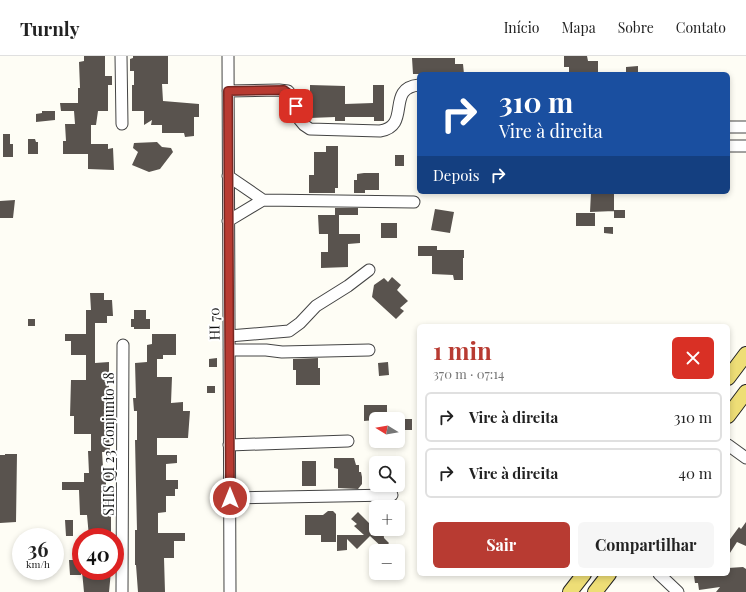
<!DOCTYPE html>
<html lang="pt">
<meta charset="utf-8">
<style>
body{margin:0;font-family:"Playfair Display",serif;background:#f6f6f6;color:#222;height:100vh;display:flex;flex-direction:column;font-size:15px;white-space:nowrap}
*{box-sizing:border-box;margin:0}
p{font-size:13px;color:#767676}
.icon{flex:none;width:22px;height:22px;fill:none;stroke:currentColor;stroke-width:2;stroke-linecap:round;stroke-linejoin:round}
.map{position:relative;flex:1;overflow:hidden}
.sheet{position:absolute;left:417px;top:268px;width:313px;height:252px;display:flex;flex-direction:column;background:#fff;border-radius:6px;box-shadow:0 2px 6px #0003}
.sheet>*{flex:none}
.guide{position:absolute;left:417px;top:16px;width:313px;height:122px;border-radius:6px;box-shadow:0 2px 6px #0003;background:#1a4fa0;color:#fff;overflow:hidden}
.needle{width:26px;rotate:281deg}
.tools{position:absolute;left:369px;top:356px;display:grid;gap:8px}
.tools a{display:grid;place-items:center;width:36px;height:36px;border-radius:6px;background:#fff;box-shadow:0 2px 6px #0003;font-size:20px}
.speed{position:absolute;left:12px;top:472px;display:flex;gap:8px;font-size:20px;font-weight:700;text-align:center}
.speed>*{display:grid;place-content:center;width:52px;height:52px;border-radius:50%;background:#fff;box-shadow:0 2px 6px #0003;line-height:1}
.speed small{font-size:10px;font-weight:400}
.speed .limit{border:6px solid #d22;background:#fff;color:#111}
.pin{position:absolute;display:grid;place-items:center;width:34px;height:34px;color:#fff;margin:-17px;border-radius:8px;box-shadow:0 2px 6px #0006}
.me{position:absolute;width:44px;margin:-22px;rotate:0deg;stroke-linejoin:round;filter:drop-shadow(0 0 3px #0008)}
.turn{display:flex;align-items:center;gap:14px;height:84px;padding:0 16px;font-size:18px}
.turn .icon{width:52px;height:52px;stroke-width:2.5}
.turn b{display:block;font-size:28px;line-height:34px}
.then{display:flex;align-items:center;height:38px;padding:0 16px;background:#0003;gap:8px;font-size:15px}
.round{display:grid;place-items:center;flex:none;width:42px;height:42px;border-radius:6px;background:#f6f6f6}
.overview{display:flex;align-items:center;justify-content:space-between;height:68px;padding:0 16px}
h1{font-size:24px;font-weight:700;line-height:30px;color:#b83b32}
.action{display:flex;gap:8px;margin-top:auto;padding:8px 16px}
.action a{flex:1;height:46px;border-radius:6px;background:#b83b32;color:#fff;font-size:16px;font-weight:700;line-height:46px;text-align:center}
.action a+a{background:#f6f6f6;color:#222}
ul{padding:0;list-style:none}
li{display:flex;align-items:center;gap:12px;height:50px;margin:0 8px 6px;padding:0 8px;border:2px solid #e0e0e0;border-radius:6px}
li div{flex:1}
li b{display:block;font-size:15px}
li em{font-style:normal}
header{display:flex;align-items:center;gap:24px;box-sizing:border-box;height:56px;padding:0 20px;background:#fff;border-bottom:1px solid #e0e0e0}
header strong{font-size:19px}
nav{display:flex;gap:22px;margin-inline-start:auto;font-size:14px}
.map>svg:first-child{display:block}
</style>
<header>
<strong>Turnly</strong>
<nav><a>Início</a><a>Mapa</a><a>Sobre</a><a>Contato</a></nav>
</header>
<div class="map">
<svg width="746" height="536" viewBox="0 0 746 536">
<rect width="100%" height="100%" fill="#fefdf5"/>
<path fill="#59534e" d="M84 0H105V20H112V29H108V55H98L96 69H91V88H108V93L113 92 114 114 88 113V98H63V85H66L65 68H75L74 55H61L60 47H78V32H80L79 6 84 5Z
M133 0H168V28H162L163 45 199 48V61H194V80L185 81 184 77H162V69H151L152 64 144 69V55H132V29H134V15H130V3L133 2Z
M564 0H587L588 5H598V18H569V11H564Z
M412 2H455V8H463L464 18H413Z
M638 10V18H626V11Z
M310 29 345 30V48L373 47V29H384V65H374V61H345V65H335V61L310 62Z
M42 55H55V64L36 66V58L42 57Z
M3 78H10V88H13V101H3Z
M28 83H35L36 86H38V98H28Z
M157 86 162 91 171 92 173 96 160 113 149 116 132 109 138 96 133 92 134 87Z
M326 90H338V132H335V137H309V119H314V96H326Z
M395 99H404V110H395Z
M364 117H379V134H365V137H354V124H357V118Z
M591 136H614V155L590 156Z
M15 144 13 162H0V145Z
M335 152H358V159H339V178H360V187L348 188V211L321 212V196H328V178H319L318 159H335Z
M435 153 454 156 450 177 431 174Z
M614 154H625V162H614Z
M576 157H595V170H576Z
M381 167H397V182H381Z
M604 171H613V178L604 177Z
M418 190H437V194H464V202H463V224H454L453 219 432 218V200H418Z
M392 221 401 229 397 234 408 245 400 252 404 255 396 263 372 241 374 229 384 222 388 226Z
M90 237H104V244H112L113 260H107V267H95V307L109 306V357H114V367H108L110 396H102L103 411H110V422H106V436H111V480H106V481H89L87 459H80L79 434H62V426H84V417H89L88 395H91V378H74V360H70L71 324H86V299H71V285H65V278H86V254H91Z
M134 254H146V263H150V273H134V271H131V263H134Z
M28 263H35V270H28Z
M152 278H176V299H163V303H157V321H172L171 347 183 346V355H190L188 382H157V399H177V407L166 408V424H178V433H175V440H166V456L158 457V477H185V485H174V502H164L165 536H138L136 509H135V474H137L135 384H137V355H134L133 342H136L135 307 147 306V289L152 288Z
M217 302V311H209V303Z
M318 302V312H320V329H296V314H293V303Z
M388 306 389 319 379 320 378 307Z
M207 330H215V337H207Z
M364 349H387V363L364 365Z
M404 363H412V374H404Z
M5 398H17L16 466 0 467V399H5Z
M334 402H354L356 409H359V416H361L362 421V428L358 433 338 432V413L334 412Z
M302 405H316V430H302Z
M328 455H333L336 458V486H321V479H305V459H323Z
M358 456 370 468 376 461V473H383L384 482 389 487 384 493 370 480 357 493 347 483V494L337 495V479H364L354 470 357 468 351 463Z
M65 464H73V480H66Z
M746 466V490L737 486 728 500V486L739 471 741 473Z
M69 504H81V519H70Z
M743 511 746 513V536H716L720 531 699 534 698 527H695L694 520H697V518H728V512Z
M82 515H111L109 536H84Z"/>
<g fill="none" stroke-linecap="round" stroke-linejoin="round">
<defs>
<path id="minor" d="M121 0 122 68
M228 0 230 536
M228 35 279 34 288 35 292 40 299 63 304 69 310 73 380 75C412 70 385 32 419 29
M728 71H746
M728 90H746
M228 120 263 144
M228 165 263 144 414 146
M229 280 289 275 300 267 316 250 348 230 369 214
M229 294H266L282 296 369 294
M229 389 348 385
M728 389 746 402
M229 442 392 439
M659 518 678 536
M122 536 123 289"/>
<path id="major" d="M728 322 746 298
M728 360 746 336
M570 536 584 518
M595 536 609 518"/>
</defs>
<use href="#minor" stroke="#444" stroke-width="13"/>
<use href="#major" stroke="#222" stroke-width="16"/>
<use href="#minor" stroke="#fff" stroke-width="11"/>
<use href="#major" stroke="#eede76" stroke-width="14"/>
</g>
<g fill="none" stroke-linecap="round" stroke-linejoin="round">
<defs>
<path id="route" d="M230 442 228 35 284 34 292 40 296 50"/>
</defs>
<use href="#route" stroke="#782620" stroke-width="10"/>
<use href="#route" stroke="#b83b32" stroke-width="7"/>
</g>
<g text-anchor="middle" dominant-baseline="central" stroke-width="4" stroke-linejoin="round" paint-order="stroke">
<g font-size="14" fill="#111" stroke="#fff">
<text transform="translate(214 268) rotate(-91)">HI 70</text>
<text transform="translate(108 388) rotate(-90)">SHIS QI 23 Conjunto 18</text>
</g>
</g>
</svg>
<div class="tools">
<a><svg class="needle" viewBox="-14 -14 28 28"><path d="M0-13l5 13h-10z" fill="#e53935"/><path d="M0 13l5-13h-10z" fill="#767676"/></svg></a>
<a><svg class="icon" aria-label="search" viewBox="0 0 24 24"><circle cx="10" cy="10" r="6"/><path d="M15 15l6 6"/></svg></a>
<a>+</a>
<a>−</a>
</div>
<div class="speed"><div>36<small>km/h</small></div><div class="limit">40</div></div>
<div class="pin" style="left:296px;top:50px;background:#d93025"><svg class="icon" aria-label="arrive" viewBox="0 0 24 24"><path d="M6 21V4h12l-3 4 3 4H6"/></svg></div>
<svg class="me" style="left:230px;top:442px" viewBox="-20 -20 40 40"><circle r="17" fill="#b83b32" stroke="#fff" stroke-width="3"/><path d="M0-11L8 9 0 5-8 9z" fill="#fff"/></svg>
<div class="guide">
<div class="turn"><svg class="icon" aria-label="right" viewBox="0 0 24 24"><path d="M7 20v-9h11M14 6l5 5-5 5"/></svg><div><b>310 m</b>Vire à direita</div></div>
<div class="then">Depois<svg class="icon" aria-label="right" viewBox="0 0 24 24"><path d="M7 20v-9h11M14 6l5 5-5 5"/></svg></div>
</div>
<section class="sheet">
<div class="overview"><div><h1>1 min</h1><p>370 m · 07:14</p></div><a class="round" style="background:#d93025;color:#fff"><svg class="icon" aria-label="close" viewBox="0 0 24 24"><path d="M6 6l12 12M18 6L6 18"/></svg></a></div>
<ul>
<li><svg class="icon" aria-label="right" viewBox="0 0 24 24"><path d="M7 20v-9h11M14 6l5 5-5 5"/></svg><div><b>Vire à direita</b></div><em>310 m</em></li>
<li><svg class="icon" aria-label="right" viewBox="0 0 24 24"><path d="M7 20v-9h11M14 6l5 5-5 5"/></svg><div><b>Vire à direita</b></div><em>40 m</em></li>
</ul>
<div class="action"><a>Sair</a><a>Compartilhar</a></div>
</section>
</div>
